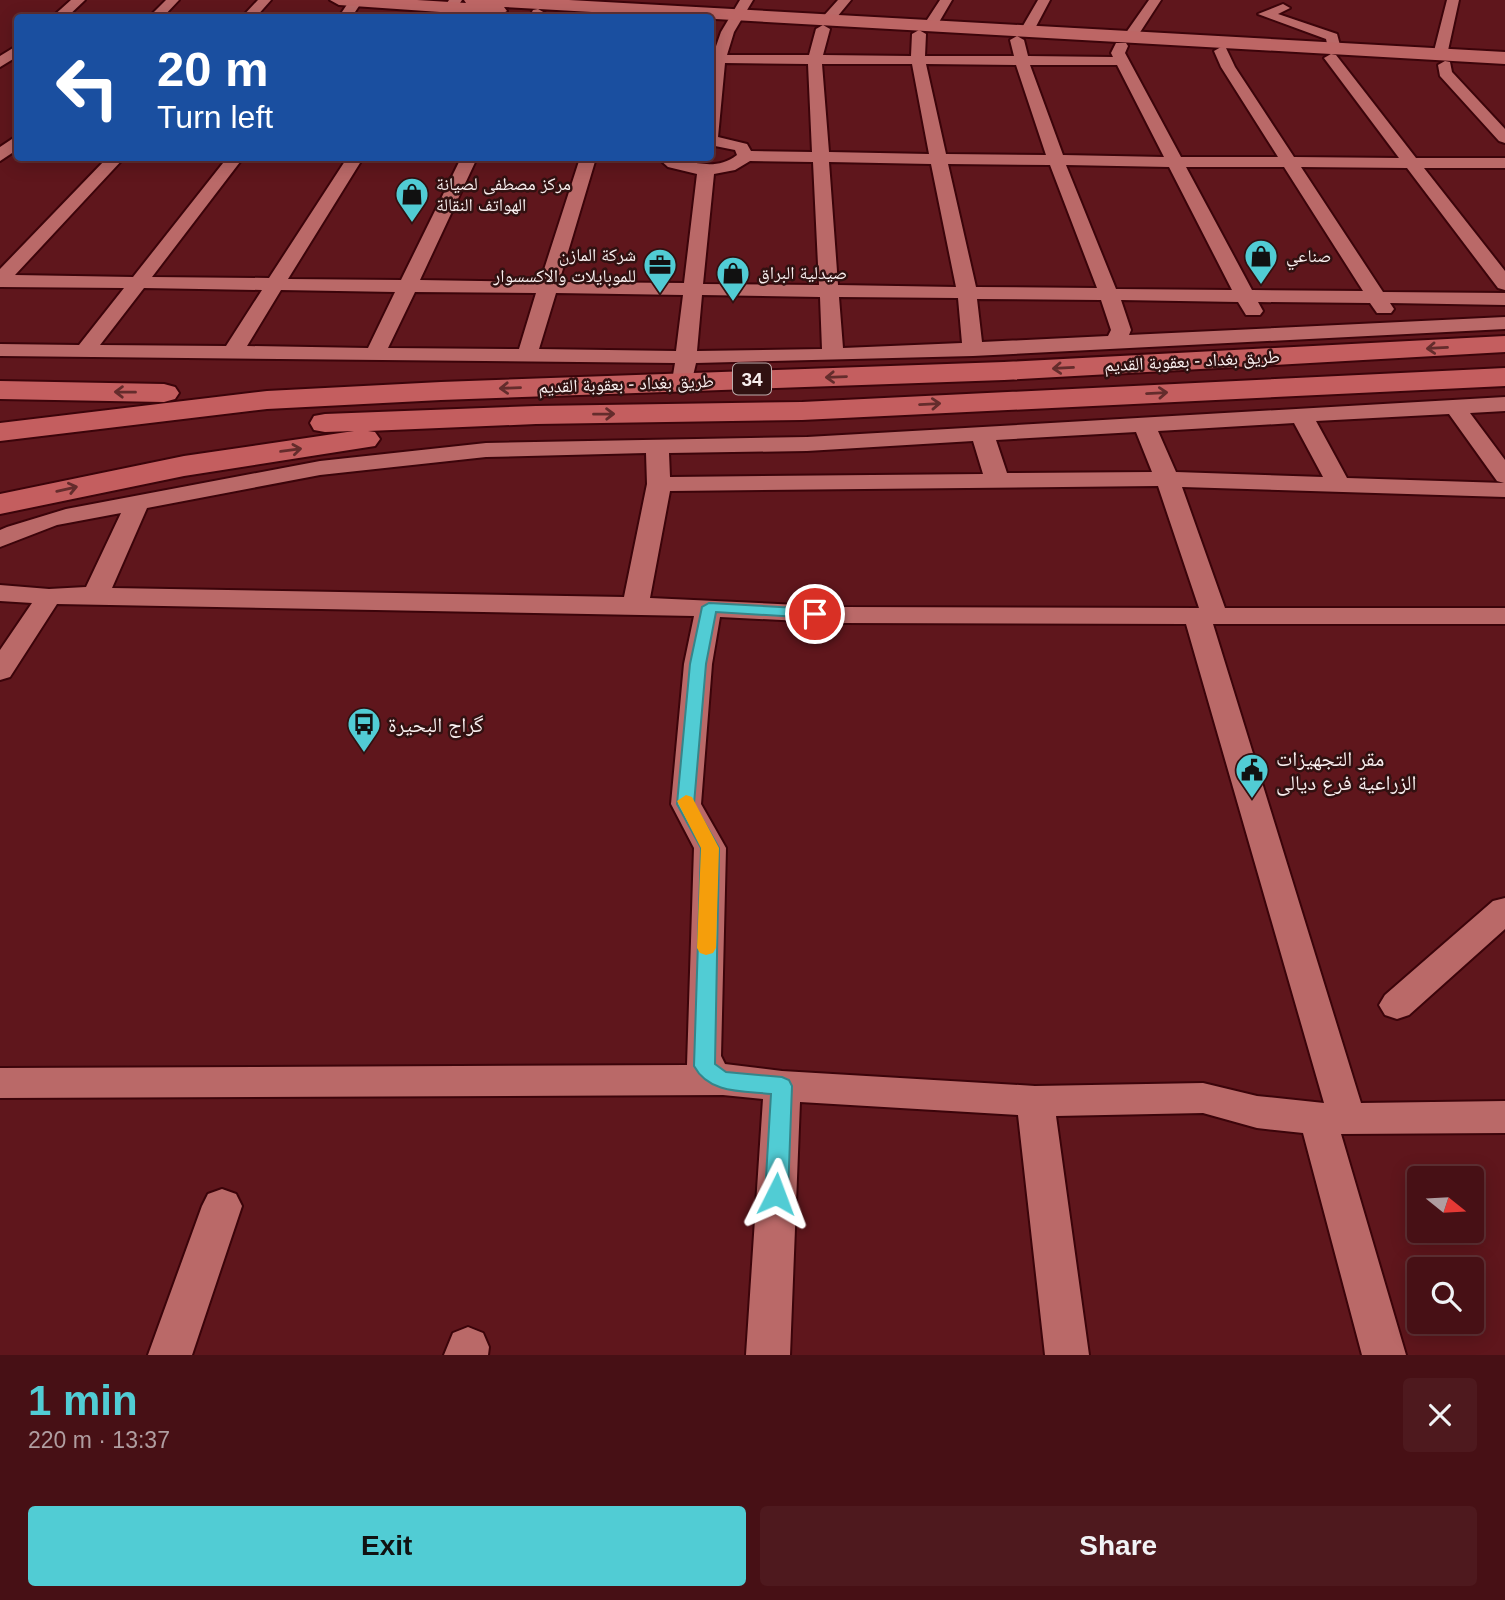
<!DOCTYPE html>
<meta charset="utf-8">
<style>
body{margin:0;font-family:Arial,"Noto Naskh Arabic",sans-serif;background:#4e191e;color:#f1f3f6;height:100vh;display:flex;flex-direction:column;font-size:26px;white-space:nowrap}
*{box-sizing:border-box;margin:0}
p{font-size:23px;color:#b09da0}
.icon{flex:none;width:38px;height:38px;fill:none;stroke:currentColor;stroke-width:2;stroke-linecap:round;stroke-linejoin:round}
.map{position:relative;height:1355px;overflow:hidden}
.panel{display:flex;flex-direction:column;background:#471015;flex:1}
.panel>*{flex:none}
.top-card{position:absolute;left:14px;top:14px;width:700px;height:147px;border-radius:7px;box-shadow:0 4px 18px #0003,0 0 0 2px #5f3034;background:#1a4fa0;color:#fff;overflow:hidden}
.needle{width:46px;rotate:108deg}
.buttons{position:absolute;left:1407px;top:1166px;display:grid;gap:14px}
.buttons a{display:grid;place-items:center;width:77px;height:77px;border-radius:7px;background:#471015;box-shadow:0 4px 18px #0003,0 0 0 2px #5f3034;font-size:35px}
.pin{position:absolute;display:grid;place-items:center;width:60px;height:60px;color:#fff;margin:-30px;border:4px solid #fff;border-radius:50%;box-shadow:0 2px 7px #0007}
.me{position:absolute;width:77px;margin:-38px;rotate:3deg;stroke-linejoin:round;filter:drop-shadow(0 0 5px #0008)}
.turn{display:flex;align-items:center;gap:24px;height:147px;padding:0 28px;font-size:32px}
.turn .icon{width:91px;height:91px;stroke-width:2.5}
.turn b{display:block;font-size:49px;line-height:60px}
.round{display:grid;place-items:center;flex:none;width:74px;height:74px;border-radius:7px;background:#4e191e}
.headline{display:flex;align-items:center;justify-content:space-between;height:119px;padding:0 28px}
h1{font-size:42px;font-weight:800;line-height:52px;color:#51ccd4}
.button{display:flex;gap:14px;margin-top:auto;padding:14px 28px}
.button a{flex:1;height:80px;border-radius:7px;background:#51ccd4;color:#111;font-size:28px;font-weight:800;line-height:80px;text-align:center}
.button a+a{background:#4e191e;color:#f1f3f6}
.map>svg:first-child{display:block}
</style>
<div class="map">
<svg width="1505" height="1355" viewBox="0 0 1505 1355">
<rect width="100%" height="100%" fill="#5f161c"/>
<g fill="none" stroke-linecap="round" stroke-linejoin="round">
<defs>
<path id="street" d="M71 0H85L66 18H51Z
M166 0H179L162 18H148Z
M258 0H271L255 18H241Z
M350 0H363L351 18H338Z
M449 0H462L450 18H437Z
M740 0H753L734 32 727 55H809L816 29 823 25 830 29 823 55 911 56 912 34 919 30 926 34 925 56H1014L1010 40 1017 36 1024 40 1028 56 1113 57 1111 53 1116 43H1126L1128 46 1125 53 1181 157H1278L1221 67 1214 51 1221 47 1226 48 1235 67 1294 157 1399 158 1324 58 1331 54 1336 55 1416 158H1505V168H1424L1505 271V290L1498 288 1407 168 1301 167 1383 292 1505 293V305L1390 303 1394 309 1391 313H1377L1370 303 1258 302 1263 311 1260 315H1246L1238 302 1121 300 1131 330 1129 335 1505 317V329L973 356 696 363 692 380H676L673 375 675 363 0 356V344L79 345 124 288 0 287V269L107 158H124L15 275 133 277 227 158H243L152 277 269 278 347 158H363L288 279 401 280 461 158H477L420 280 540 282 580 158H596L559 282 684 283 697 174 668 167 658 158C685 156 711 175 737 155L735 150 710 145V55H713L721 32ZM725 63 808 64 812 152 751 151 747 144 718 137ZM822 64H912L929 154 829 152ZM926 64 1016 65 1046 155 946 154ZM1030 65H1117L1164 157 1063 155ZM750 161 813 162 819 285 703 284 714 174 735 170ZM829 162 931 164 956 287 838 285ZM948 164 1050 165 1097 288 976 287ZM1066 165 1169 167 1232 290 1116 289ZM1186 167H1284L1363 291 1252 290ZM144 288 262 290 226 346 100 345ZM281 290 395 292 368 348 247 346ZM415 292 536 293 519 349 388 348ZM556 293 683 295 676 351 539 349ZM702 295 820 297 822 349 697 351ZM839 297 958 298 962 343 843 348ZM977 299 1101 300 1111 330 1108 336 982 342Z
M838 0H851L832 23H822L820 20Z
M940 0H952L935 29H925L923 26Z
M1038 0H1050L1032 34H1022L1020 31Z
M1149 0H1161L1135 40H1125L1123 37Z
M1447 0H1459L1447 55 1440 59 1433 55Z
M1283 4 1290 8 1278 14 1337 34 1341 49 1339 52H1329L1326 39 1258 14Z
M538 9 545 13 542 18H529L533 10Z
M18 45V56L0 67V56Z
M1445 61 1450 62 1452 72 1505 129V143L1499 141 1440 76 1438 65Z
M18 135V149L0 161V147Z
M1505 397V411L1470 413 1505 460V497L1182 487 1225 608H1505V624H1213L1361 1103 1505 1101V1133L1341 1134 1406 1355H1362L1303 1133 1257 1128 1203 1113 1056 1116 1089 1355H1045L1018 1115 800 1102 790 1355H746L763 1099 723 1095 0 1098V1068L687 1065 694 848 671 804 684 664 694 616 57 604 10 677 0 680V650L32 603 0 601V585L49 589 86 587 121 513 57 525 0 547V530L7 527 66 509 320 461 486 443 807 437ZM1449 414 1497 481 1504 483 1347 478 1316 421ZM1294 423 1323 477 1176 472 1158 431ZM1136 432 1152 472 1007 473 996 440ZM973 441 983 474 670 477 669 453 807 451ZM646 453 647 484 624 597 112 588 147 508 320 475 486 457ZM1158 486 1199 608 841 607 650 598 670 491ZM720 617 841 623 1186 624 1324 1103 1257 1096 1203 1083 1035 1086 782 1071 725 1064 721 1056 726 848 701 804 712 664Z
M1505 898V929L1409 1015 1397 1019 1385 1015 1379 1005 1385 995 1493 901Z
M222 1189 236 1194 242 1206 192 1355H148L202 1206 208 1194Z
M468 1327 483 1333 489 1347 488 1355H444L453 1333Z"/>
<path id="secondary" d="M330 0H417L466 3 464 0H569L1505 52V64L504 7 507 11 498 16 339 5Z"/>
<path id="highway" d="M1505 336V352L1004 380 441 400 267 409 0 441V423L267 391 441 382 1004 362Z
M1505 368V386L802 420 536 424 368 431 375 432 380 439 375 446 184 476 0 514V494L184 456 354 431 325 432 314 430 310 423 314 416 325 414 536 406 802 402Z
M0 381 164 384 175 387 179 393 175 399 164 402 0 399Z"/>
</defs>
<use href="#street" stroke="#3b040a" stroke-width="4"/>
<use href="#secondary" stroke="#3b040a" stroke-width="4"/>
<use href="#highway" stroke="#3b040a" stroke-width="4"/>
<use href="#street" fill="#ba6968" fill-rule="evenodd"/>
<use href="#secondary" fill="#bd6665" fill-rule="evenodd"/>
<use href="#highway" fill="#c45e5f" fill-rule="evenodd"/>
</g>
<defs><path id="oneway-shaft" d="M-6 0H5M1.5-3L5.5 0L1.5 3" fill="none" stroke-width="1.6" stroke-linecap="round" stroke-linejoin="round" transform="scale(1.75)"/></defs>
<g stroke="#642c2c">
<use href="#oneway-shaft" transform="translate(1437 348) rotate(177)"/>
<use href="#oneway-shaft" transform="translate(1063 368) rotate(177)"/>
<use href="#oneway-shaft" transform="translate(836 377) rotate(178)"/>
<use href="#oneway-shaft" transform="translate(510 388) rotate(178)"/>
<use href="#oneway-shaft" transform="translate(125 392) rotate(-179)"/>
<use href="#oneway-shaft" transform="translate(1157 393) rotate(-3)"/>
<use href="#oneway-shaft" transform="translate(930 404) rotate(-3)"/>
<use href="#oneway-shaft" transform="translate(604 414) rotate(-1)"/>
<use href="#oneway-shaft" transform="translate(291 450) rotate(-8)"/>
<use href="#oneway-shaft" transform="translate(67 489) rotate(-13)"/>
</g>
<path fill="#51ccd4" stroke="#35858a" stroke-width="2" d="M709 603 815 609 822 614 815 618 716 612 706 664 694 804 719 848 715 1064 726 1072 782 1077 789 1080 792 1086 788 1194 784 1200 776 1203 768 1200 765 1194 771 1094C743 1091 709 1094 694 1066L701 848 677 804 690 664 702 607Z"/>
<path fill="#f59e0b" d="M686 795 692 797 719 848 716 948 713 953 706 955 700 953 697 948 701 848 677 801Z"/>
<defs>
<symbol id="shop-pin" viewBox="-11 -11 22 30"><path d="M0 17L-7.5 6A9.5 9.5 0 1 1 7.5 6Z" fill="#51ccd4" stroke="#311111"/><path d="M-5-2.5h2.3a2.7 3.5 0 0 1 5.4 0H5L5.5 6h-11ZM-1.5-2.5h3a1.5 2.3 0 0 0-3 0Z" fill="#111"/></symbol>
<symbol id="office-pin" viewBox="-11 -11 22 30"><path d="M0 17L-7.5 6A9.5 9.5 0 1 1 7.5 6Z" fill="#51ccd4" stroke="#311111"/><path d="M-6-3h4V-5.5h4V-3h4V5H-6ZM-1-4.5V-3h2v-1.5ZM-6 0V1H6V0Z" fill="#111"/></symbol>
<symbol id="bus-pin" viewBox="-11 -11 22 30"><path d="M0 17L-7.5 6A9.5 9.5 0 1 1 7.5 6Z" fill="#51ccd4" stroke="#311111"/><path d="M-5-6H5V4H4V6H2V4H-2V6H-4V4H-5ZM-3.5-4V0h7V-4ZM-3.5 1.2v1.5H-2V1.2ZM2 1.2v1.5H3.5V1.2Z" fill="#111"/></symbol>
<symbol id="civic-pin" viewBox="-11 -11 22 30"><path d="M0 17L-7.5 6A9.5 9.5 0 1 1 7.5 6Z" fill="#51ccd4" stroke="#311111"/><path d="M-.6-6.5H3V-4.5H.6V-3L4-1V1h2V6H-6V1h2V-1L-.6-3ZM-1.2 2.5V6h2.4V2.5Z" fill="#111"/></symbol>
</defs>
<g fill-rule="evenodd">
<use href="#shop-pin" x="393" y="175" width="38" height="52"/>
<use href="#shop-pin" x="1242" y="237" width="38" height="52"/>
<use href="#office-pin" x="641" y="246" width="38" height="52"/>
<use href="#shop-pin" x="714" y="254" width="38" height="52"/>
<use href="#bus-pin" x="345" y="705" width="38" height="52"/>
<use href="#civic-pin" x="1233" y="751" width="38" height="52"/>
</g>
<g text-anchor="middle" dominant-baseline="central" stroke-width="5" stroke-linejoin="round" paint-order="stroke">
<g font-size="18" fill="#f9efef" stroke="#311111" text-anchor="start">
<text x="436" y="184">مركز مصطفى لصيانة<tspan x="436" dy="21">الهواتف النقالة</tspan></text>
<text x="636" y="255" text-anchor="end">شركة المازن<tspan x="636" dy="21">للموبايلات والاكسسوار</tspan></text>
<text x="1286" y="256">صناعي</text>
<text x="758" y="273">صيدلية البراق</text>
</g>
<g font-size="18" fill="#f9efef" stroke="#311111">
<text transform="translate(1192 361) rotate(-3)">طريق بغداد - بعقوبة القديم</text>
<text transform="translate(626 384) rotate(-2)">طريق بغداد - بعقوبة القديم</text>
</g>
<rect fill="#311111" stroke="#bdacac" stroke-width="2" x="733" y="363.5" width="38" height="31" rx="5"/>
<g font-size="19" font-weight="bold" fill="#f9efef">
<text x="752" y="379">34</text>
</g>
<g font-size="21" fill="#f9efef" stroke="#311111" text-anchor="start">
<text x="388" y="724">گراج البحيرة</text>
<text x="1276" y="758">مقر التجهيزات<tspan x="1276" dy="24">الزراعية فرع ديالى</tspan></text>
</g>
</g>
</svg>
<div class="buttons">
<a><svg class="needle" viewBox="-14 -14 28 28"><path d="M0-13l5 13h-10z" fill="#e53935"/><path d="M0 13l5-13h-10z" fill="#b09da0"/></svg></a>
<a><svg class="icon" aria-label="search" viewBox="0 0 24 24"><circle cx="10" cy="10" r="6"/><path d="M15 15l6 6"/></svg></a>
</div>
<div class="pin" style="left:815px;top:614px;background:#d93025"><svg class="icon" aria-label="arrive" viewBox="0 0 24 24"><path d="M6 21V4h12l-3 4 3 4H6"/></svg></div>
<svg class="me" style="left:776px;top:1194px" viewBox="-20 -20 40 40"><path d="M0-17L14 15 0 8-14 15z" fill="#51ccd4" stroke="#fff" stroke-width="4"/></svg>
<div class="top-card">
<div class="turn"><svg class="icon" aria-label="left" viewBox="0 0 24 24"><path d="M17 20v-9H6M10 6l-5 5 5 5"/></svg><div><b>20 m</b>Turn left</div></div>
</div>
</div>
<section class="panel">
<div class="headline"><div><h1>1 min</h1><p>220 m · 13:37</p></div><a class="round"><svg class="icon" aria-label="close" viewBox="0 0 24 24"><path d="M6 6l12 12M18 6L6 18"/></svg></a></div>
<div class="button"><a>Exit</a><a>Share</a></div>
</section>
